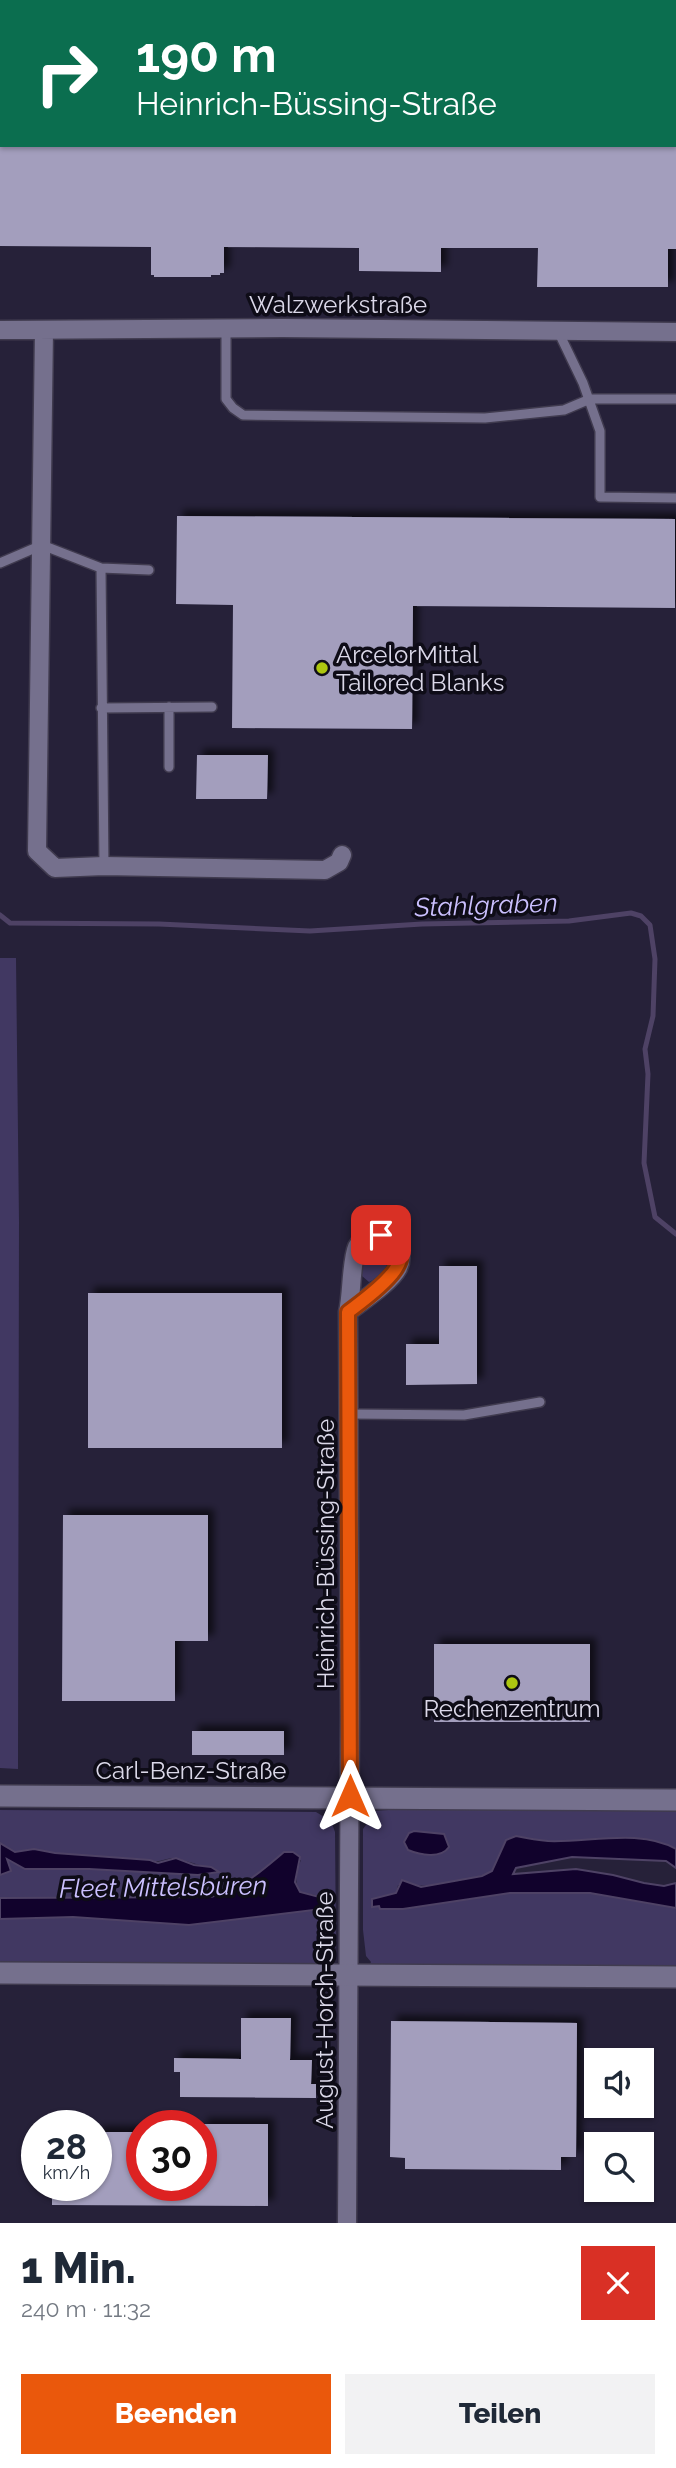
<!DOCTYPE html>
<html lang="de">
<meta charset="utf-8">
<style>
body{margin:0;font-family:Raleway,sans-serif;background:#f2f2f3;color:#1f2937;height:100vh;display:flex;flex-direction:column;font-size:26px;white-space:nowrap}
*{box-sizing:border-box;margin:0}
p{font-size:23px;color:#747a83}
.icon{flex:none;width:38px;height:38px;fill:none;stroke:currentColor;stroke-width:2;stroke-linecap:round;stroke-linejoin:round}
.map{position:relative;height:2223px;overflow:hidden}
.panel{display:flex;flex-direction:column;background:#fff;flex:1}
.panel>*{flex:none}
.top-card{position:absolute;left:0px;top:0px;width:677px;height:147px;box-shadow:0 2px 5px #0004;background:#0b6e4f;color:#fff;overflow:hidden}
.buttons{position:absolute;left:584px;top:2048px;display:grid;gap:14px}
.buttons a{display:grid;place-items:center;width:70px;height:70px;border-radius:0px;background:#fff;box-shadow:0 2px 5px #0004;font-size:35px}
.speed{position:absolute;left:21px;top:2110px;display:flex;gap:14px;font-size:35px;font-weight:700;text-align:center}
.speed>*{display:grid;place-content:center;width:91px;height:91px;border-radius:50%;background:#fff;box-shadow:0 2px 5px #0004;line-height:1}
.speed small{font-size:18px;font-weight:400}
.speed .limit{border:10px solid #d22;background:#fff;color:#111}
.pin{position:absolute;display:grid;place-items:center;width:60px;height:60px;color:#fff;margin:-30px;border-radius:14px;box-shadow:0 4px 10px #0006}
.me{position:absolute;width:77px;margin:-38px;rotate:0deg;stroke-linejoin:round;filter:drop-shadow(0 0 5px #0008)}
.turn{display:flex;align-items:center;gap:24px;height:147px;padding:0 21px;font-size:32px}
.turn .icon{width:91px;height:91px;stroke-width:2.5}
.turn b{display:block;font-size:49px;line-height:60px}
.round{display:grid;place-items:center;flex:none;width:74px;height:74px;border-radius:0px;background:#f2f2f3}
.headline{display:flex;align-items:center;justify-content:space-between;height:119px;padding:0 21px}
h1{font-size:42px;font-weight:800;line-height:52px}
.action{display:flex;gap:14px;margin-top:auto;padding:14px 21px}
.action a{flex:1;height:80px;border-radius:0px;background:#ea580c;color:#fff;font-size:28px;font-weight:800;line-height:80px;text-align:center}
.action a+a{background:#f2f2f3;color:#1f2937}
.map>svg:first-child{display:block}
</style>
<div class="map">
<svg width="676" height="2223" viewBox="0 0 676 2223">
<defs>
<filter id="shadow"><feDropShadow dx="6" dy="-6" stdDeviation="3.5" flood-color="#0009"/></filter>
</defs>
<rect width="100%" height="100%" fill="#262139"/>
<path fill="#413862" d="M0 958H16L19 1222 18 1769 0 1768Z
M375 1246 387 1251C392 1265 381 1277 369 1282L362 1276C362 1263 361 1250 375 1246Z
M403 1809 676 1811V1849C640 1828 588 1843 548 1841 532 1840 520 1834 506 1840L493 1871C465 1883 428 1888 398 1885L396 1893 373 1899V1906H379L380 1909H403L510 1893H590L676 1908V1970L369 1966 371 1962 366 1956 363 1930V1829L374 1814 373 1811Z
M0 1810 316 1812 331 1821 335 1832 336 1947 324 1964 307 1968 0 1967V1919L73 1917 189 1925 321 1909 320 1907 327 1906V1899H321L320 1896 300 1892C294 1880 296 1872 301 1860L253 1878 232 1891 211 1897 0 1898V1875L11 1870 6 1858 25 1869H89L198 1875 218 1872C214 1869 178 1858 173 1858 163 1859 160 1863 150 1860L55 1853 34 1849 15 1852 0 1843Z"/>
<path fill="#11022c" stroke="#4e4265" stroke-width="2" d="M414 1831 444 1834 449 1847C441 1859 420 1855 408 1850L404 1842 409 1833Z
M516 1836C526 1838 537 1840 548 1841 587 1843 640 1828 676 1849V1868L666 1861 572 1857 516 1868 513 1874 576 1869 613 1875 644 1883 664 1886 676 1883V1908L590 1893H510L403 1909H380L379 1906 372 1907V1899L396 1893 402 1880 421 1887 482 1876 492 1871 506 1840Z
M0 1843 15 1852 34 1849 55 1853 150 1860 158 1863 176 1858 194 1865 211 1867 219 1872 198 1875 89 1869H25L7 1859 11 1871 0 1875Z
M284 1852H293L300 1857 295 1882 300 1892 327 1899V1906L321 1907 322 1909 189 1925 73 1917 0 1919V1898L211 1897C243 1888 259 1873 284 1852Z"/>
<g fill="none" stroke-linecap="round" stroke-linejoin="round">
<path stroke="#4e4265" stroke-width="5" d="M0 915 10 923 159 924 310 931 422 924 569 921 631 913 641 916 650 925 655 959 653 1016 645 1049 648 1074 644 1163 655 1217 676 1234"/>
</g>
<path fill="#a39ebd" filter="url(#shadow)" d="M0 145H676V249H668V287H537L538 248H441V272L359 271V248L224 247V273H220V275H211V277H154V275H151V247L0 246Z
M177 516 675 519V608L413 606 412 729 232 728 233 605 176 604Z
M197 755H268L267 799H196Z
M439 1266H477V1384L406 1385V1344H439Z
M88 1293H282V1448H88Z
M63 1515H208V1641H175V1701H62Z
M434 1644H590V1722H434Z
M192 1731H284V1755H192Z
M241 2018H291L290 2060H312L311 2084H316V2098L180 2097V2072H174V2058L241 2059Z
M391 2021 577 2023 576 2157H561V2170L405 2169V2158L390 2157Z
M201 2124H268V2206L52 2205V2186H96V2132H142V2186H201Z"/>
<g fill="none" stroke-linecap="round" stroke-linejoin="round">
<defs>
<path id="service" d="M226 328V399L233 408 243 415 485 418 564 410 590 399H676
M558 331 583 383 600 431V497L676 498
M0 563 42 545 101 568 104 866
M101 568 149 570
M169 707V767
M101 708 212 707
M350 1414 464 1415 540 1402"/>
<path id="minor" d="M0 330 282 328 676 332
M44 330 37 851 55 868 104 866 325 870 339 862 342 855
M347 2223 350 1717 348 1312C352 1295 351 1261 357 1247 370 1221 411 1242 398 1268 390 1283 362 1301 348 1312"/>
<path id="tertiary" d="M0 1796 676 1800
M0 1973 676 1977"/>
</defs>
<use href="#service" stroke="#403b4f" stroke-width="12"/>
<use href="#minor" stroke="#403b4f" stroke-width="21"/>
<use href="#tertiary" stroke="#403b4f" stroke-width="24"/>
<use href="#service" stroke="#75708d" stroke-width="9"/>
<use href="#minor" stroke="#75708d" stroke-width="18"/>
<use href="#tertiary" stroke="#75708d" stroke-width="21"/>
</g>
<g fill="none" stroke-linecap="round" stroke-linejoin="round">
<defs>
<path id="route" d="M350 1796 348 1312C366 1298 434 1253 381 1235"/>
</defs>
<use href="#route" stroke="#983908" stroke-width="18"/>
<use href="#route" stroke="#ea580c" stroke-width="12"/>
</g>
<g fill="#adc610" stroke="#0e0c17" stroke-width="2.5">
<circle cx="322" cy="668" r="7"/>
<circle cx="512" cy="1683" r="7"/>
</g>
<g text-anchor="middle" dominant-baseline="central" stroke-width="7" stroke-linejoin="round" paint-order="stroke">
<g font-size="24" fill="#dbd8e9" stroke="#0e0c17">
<text x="338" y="304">Walzwerkstraße</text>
<text transform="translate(325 1554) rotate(-90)">Heinrich-Büssing-Straße</text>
<text x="191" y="1770">Carl-Benz-Straße</text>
<text transform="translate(324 2010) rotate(-90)">August-Horch-Straße</text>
</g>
<g font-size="24" fill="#dbd8e9" stroke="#0e0c17" text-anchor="start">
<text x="336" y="654">ArcelorMittal<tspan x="336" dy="28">Tailored Blanks</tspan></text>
<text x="512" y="1708" text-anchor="middle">Rechenzentrum</text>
</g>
<g font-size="26" font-style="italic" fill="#cbc0ff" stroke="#0e0c17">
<text transform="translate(486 905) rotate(-2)">Stahlgraben</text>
<text transform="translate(163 1887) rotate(-1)">Fleet Mittelsbüren</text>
</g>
</g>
</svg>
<div class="buttons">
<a><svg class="icon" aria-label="sound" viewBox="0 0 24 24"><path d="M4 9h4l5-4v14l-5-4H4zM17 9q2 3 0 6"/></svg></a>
<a><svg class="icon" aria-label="search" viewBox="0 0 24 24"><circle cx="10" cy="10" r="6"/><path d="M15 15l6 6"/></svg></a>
</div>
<div class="speed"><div>28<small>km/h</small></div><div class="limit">30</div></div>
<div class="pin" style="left:381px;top:1235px;background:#d93025"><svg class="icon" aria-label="arrive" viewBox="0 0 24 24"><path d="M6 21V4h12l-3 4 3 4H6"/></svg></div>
<svg class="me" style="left:350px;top:1796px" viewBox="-20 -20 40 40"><path d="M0-17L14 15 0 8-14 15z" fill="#ea580c" stroke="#fff" stroke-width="4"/></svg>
<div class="top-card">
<div class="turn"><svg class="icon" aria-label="right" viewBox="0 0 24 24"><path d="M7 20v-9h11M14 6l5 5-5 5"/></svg><div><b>190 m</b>Heinrich-Büssing-Straße</div></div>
</div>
</div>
<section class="panel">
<div class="headline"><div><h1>1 Min.</h1><p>240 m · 11:32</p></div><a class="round" style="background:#d93025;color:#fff"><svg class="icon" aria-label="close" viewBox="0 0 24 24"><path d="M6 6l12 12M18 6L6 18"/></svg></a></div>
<div class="action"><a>Beenden</a><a>Teilen</a></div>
</section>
